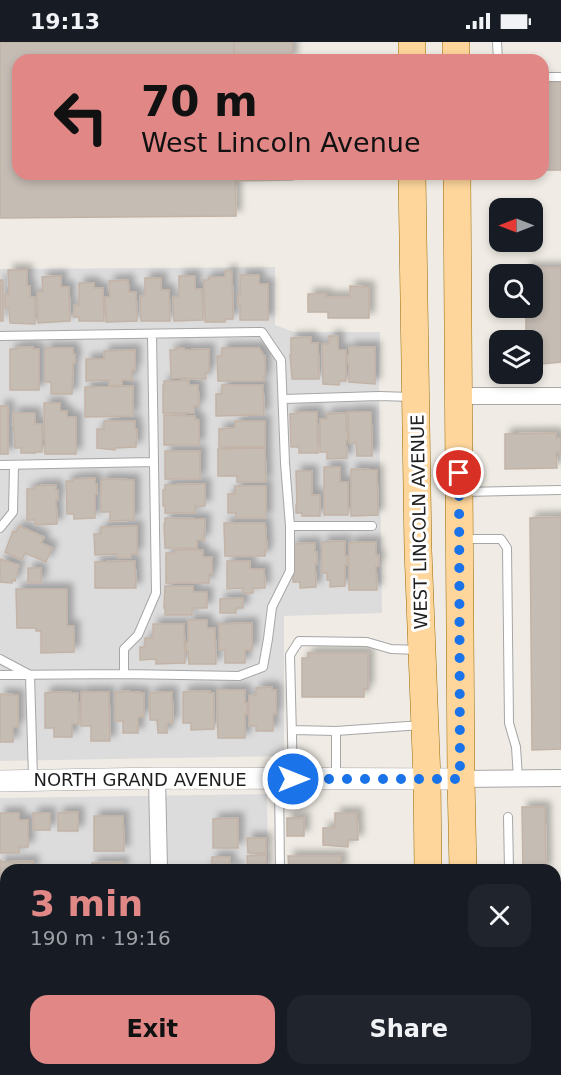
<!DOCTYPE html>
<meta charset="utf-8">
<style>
body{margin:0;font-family:"DejaVu Sans",sans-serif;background:#20242c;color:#f1f3f6;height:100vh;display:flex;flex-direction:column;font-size:22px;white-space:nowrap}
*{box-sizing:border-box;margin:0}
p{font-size:20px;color:#9ea1a6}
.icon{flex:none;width:33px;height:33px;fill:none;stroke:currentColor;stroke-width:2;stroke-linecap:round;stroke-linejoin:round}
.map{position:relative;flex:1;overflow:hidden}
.side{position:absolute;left:0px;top:822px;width:561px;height:212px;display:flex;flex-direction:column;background:#171b24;border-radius:18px 18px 0 0;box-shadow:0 3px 9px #0003}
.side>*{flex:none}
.guide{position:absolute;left:12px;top:12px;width:537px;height:126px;border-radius:18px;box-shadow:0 3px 9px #0003;background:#e18887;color:#111;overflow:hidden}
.needle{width:39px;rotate:270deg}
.fabs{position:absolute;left:489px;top:156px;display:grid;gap:12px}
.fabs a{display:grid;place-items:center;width:54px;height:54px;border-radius:12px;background:#171b24;box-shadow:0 3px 9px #0003;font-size:30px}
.pin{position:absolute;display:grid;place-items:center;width:51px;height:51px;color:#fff;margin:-26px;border:3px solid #fff;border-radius:50%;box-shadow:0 2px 6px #0007}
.me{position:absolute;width:66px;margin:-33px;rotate:90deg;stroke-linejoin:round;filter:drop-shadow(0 0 4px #0008)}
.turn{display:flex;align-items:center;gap:21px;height:126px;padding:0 30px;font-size:27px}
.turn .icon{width:78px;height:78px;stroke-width:2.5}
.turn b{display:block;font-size:42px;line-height:51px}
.round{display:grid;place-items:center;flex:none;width:63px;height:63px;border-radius:18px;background:#20242c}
.headline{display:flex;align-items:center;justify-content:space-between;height:102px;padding:0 30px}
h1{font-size:36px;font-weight:700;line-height:45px;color:#e18887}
.primary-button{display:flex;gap:12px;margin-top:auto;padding:12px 30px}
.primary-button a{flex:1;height:69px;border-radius:18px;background:#e18887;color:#111;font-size:24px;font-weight:700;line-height:69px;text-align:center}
.primary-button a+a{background:#20242c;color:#f1f3f6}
.status{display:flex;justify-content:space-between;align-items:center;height:42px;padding:0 30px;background:#171b24;direction:ltr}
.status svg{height:16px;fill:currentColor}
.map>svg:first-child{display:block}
</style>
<div class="status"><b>19:13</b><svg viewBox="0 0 49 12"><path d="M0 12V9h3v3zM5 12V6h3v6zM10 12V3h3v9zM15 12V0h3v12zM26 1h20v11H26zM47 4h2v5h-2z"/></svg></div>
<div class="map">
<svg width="561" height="1033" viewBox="0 0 561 1033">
<defs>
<filter id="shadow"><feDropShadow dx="5.5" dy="-5.5" stdDeviation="3" flood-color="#0004"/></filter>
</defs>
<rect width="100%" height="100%" fill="#f0ece5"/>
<path fill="#dddcdc" d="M275 225V283L294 290H380L379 354 382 571 284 574V714L0 719V227Z
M267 752 268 828H6V1028H270V1033H0V756Z"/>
<path fill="#c5bcb4" stroke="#c2b3a6" stroke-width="1.5" filter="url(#shadow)" d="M0 0H234V18H18V132H235L236 174 0 176Z
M234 0H292V18H234Z
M543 40H561V128H543Z
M235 132H293V138L235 139Z
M525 226H561V320L532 323V298H526V266H532V232H525Z
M8 228H27V244H30V255H35V282L10 281 9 266H5V252H9Z
M225 229H232L233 277H225V280H205L204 238H209V235H225Z
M240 233H259V242H268V278H240V263H238V253H240Z
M61 234V245H69L70 279 38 281 37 250H43L42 235Z
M179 234H195V247H202L203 278 174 279 173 255H179Z
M145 236H161V248H169L170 279H141L140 254H145Z
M0 238H3V279H0Z
M128 238 129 250H136L137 279 106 280 105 255H110L109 239Z
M79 241H94V246H103L104 279H79V275H74V263H79Z
M350 244 369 245V276H328V270H308V252H326V255H350Z
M329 294H338V308H346V339H339V343L323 342 322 302H329Z
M311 295V301H318L319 337H292L290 313H291V296Z
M18 305H33V307H39V348H10V307H18Z
M349 305H375V342L349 340V321H347V313H349Z
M45 306H73V312H75V321H73L72 352H51V340H45Z
M176 306H184V308L209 307V330H205L206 337 171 336 170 308H176Z
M222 306H259L264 314H265V332L264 333V339H218L217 314H222Z
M135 308V328H132V338H122V343L109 344V338L86 339V317H104V309Z
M164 339H189V343H198L199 364H194V371H163V343H164Z
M222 343H263L264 373 216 374V352H222Z
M133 344V374L85 375V345Z
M44 361H60V369H67V375H76V412H45Z
M0 364H8V412H0Z
M299 370H317L318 411H299V405H291L290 372 299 371Z
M348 370H371L372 414H357L356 401H349Z
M13 371H35V382H42V410H35V411H21V406H15Z
M346 371V389H348V398H346L347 416 327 417V410H320V377H327V372Z
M164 373 195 374V377L199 378V403H164Z
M104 379H135V387H137L136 405 115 406V408L97 406V387H104Z
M235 379H265V405H219V387L235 386Z
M556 391V396H561V410H556L557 426 505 427V392Z
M265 406 266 440H237V434H218V407Z
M165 409H200V437H165Z
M324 425H340V440H348V473H324Z
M351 427 377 428 378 473 351 474Z
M296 429H312V453H320V474H302V471H296V463H297Z
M95 436V442H97V452H95V476L74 477V472H67L66 439H73V437Z
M109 437 134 438V478L110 479V470H101V438Z
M205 442V464H195V471H165V464H163V448H165V443Z
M56 443V448H58V458H56L57 482 35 483V478H27V447H35L34 444Z
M235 444H266V476H236V471H228V452H235Z
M561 475V707L532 708 530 476Z
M165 476 205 477 204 498H197V506H165L164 482H165Z
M224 481H265L267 508H265V514H225Z
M19 484 44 495 41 501 52 506 46 520 25 511 22 518 5 510 13 489 16 490Z
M137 484V512H131V516H118L117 512 95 513 94 492H101V485Z
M345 499V514H347V523H345V544L330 545V538H327V531H322V500Z
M358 500H376V513H379V524H376L377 548H349V501Z
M315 501V510H317V522H315L316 545 300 546V540H293L292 502Z
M175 508H203V515H212V532H209V541H166V511H175Z
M0 517 19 523 15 539 12 538V541L0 540Z
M135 519 136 546H95V520Z
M227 519H250V527H264L265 546H253V551H243V546L227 547Z
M28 526H41V541H28Z
M165 544H193V550H207V566H192V573H165V566H164Z
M16 547H67V584H74V610L41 611V589H36V586H17Z
M243 556V566H236V571H220V557Z
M188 578H207V586H215L216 622H189L188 609H186V600H188Z
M252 581V608H245V621H225V608H219V582Z
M153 582H184L185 621 156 622V617L140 618V605H145V596H153Z
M308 611H368V647H364V655H302V616H308Z
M272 645V648H276V672H273V689H256V684H249V654L256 653V646Z
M217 648H245V661H247V672H245V696H218Z
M123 649 144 651V675H138V691H123V679H115V650H123Z
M191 649H210V651H214V687L191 688V681H183V650Z
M53 650 78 651 79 682H72V695H54V686H45V651Z
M81 650H109L110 699H91V684H81Z
M157 650H172L173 681H167V691H158L157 678H150V651H157Z
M0 652 18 653V685H13V700H0Z
M522 765H545L546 828H523Z
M78 770V789H58V771Z
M0 771H19V778H28V805H19V811H0Z
M33 771H50V788H33Z
M335 771H357L358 798H348V805L323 803V786H335Z
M94 774H123L124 809H94Z
M238 776V806H213V777Z
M287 776H304V794H287Z
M247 796H266V811H248Z
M266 813V828H248L247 814Z
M288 814H341V828H289Z
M212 815H230V825H238V828H206V825H212Z
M1 818V820L33 819V828H6L5 861H0V819Z
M123 820V828H92V821Z
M0 870H6V907H0Z
M0 914H6V954H0Z
M0 963H6V998H0Z
M6 1016V1028H21V1033H0V1017Z
M100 1028H125V1033H100Z
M207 1028H243V1032L259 1033H207Z
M317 1028H335V1033H314V1029H317Z
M340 1028H377V1033H340Z
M520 1028H534V1033H503V1029Z"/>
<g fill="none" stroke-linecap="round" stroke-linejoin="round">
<defs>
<path id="service" d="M497 0 498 18
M543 35H561
M0 294 262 290 281 318 285 421 290 484V529L272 565 268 597 263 625 239 634 124 632 0 633
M284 357 379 354 412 355
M0 423 154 420
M463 450 561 448
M290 484H372
M0 486 13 470 14 423
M463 497H501L507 506 509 681 516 705 518 736
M0 617 30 633 33 736
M124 632V607L138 593 156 551 152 292
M293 688 336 689
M293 736 290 613 299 599 367 600 391 607 419 608
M279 737 280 828
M336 737V689L422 683
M508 775 509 828
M556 992 557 1033
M283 1028V1033"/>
<path id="minor" d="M459 354H561
M157 736 159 828
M461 737 561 736
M555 992H561
M161 1028 162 1033"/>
<path id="tertiary" d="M0 739 157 736 461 737"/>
<path id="primary" d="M412 0V18
M456 0V18
M412 132 418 508 427 737 428 828
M457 132 461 737 463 828
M430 1028V1033
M467 1028V1033"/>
</defs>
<use href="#service" stroke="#a6a6a6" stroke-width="10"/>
<use href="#minor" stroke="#a6a6a6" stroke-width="18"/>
<use href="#tertiary" stroke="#a6a6a6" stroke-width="22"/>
<use href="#primary" stroke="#996a00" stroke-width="28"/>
<use href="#service" stroke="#fff" stroke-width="8"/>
<use href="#minor" stroke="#fff" stroke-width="16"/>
<use href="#tertiary" stroke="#fff" stroke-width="21"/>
<use href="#primary" stroke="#fed69b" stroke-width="27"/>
</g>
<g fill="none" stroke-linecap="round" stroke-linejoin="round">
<path stroke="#1a73e8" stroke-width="10" stroke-dasharray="0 18" d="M293 737H460L459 431"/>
</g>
<g text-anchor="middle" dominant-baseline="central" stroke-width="6" stroke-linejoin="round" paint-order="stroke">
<g font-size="18" fill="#1f1f1f" stroke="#fff">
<text transform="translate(419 480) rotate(-91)">WEST LINCOLN AVENUE</text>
<text x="140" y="737">NORTH GRAND AVENUE</text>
</g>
</g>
</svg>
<div class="fabs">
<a><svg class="needle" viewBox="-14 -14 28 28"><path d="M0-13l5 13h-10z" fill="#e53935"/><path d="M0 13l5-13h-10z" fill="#9ea1a6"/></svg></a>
<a><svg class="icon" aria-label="search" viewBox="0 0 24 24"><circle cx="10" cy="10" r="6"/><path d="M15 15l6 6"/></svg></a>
<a><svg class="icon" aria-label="layers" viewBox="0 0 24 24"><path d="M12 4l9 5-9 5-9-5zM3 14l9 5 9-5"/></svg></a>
</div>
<div class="pin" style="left:459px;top:431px;background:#d93025"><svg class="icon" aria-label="arrive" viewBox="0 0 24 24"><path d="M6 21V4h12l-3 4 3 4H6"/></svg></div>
<svg class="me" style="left:293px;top:737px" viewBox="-20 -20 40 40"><circle r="17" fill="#1a73e8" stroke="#fff" stroke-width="3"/><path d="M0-11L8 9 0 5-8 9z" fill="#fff"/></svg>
<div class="guide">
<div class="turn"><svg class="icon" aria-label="left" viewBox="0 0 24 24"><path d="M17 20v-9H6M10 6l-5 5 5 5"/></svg><div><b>70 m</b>West Lincoln Avenue</div></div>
</div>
<section class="side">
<div class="headline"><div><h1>3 min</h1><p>190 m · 19:16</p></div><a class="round"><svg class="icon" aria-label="close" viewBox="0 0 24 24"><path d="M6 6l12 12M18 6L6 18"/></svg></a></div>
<div class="primary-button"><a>Exit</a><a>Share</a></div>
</section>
</div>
